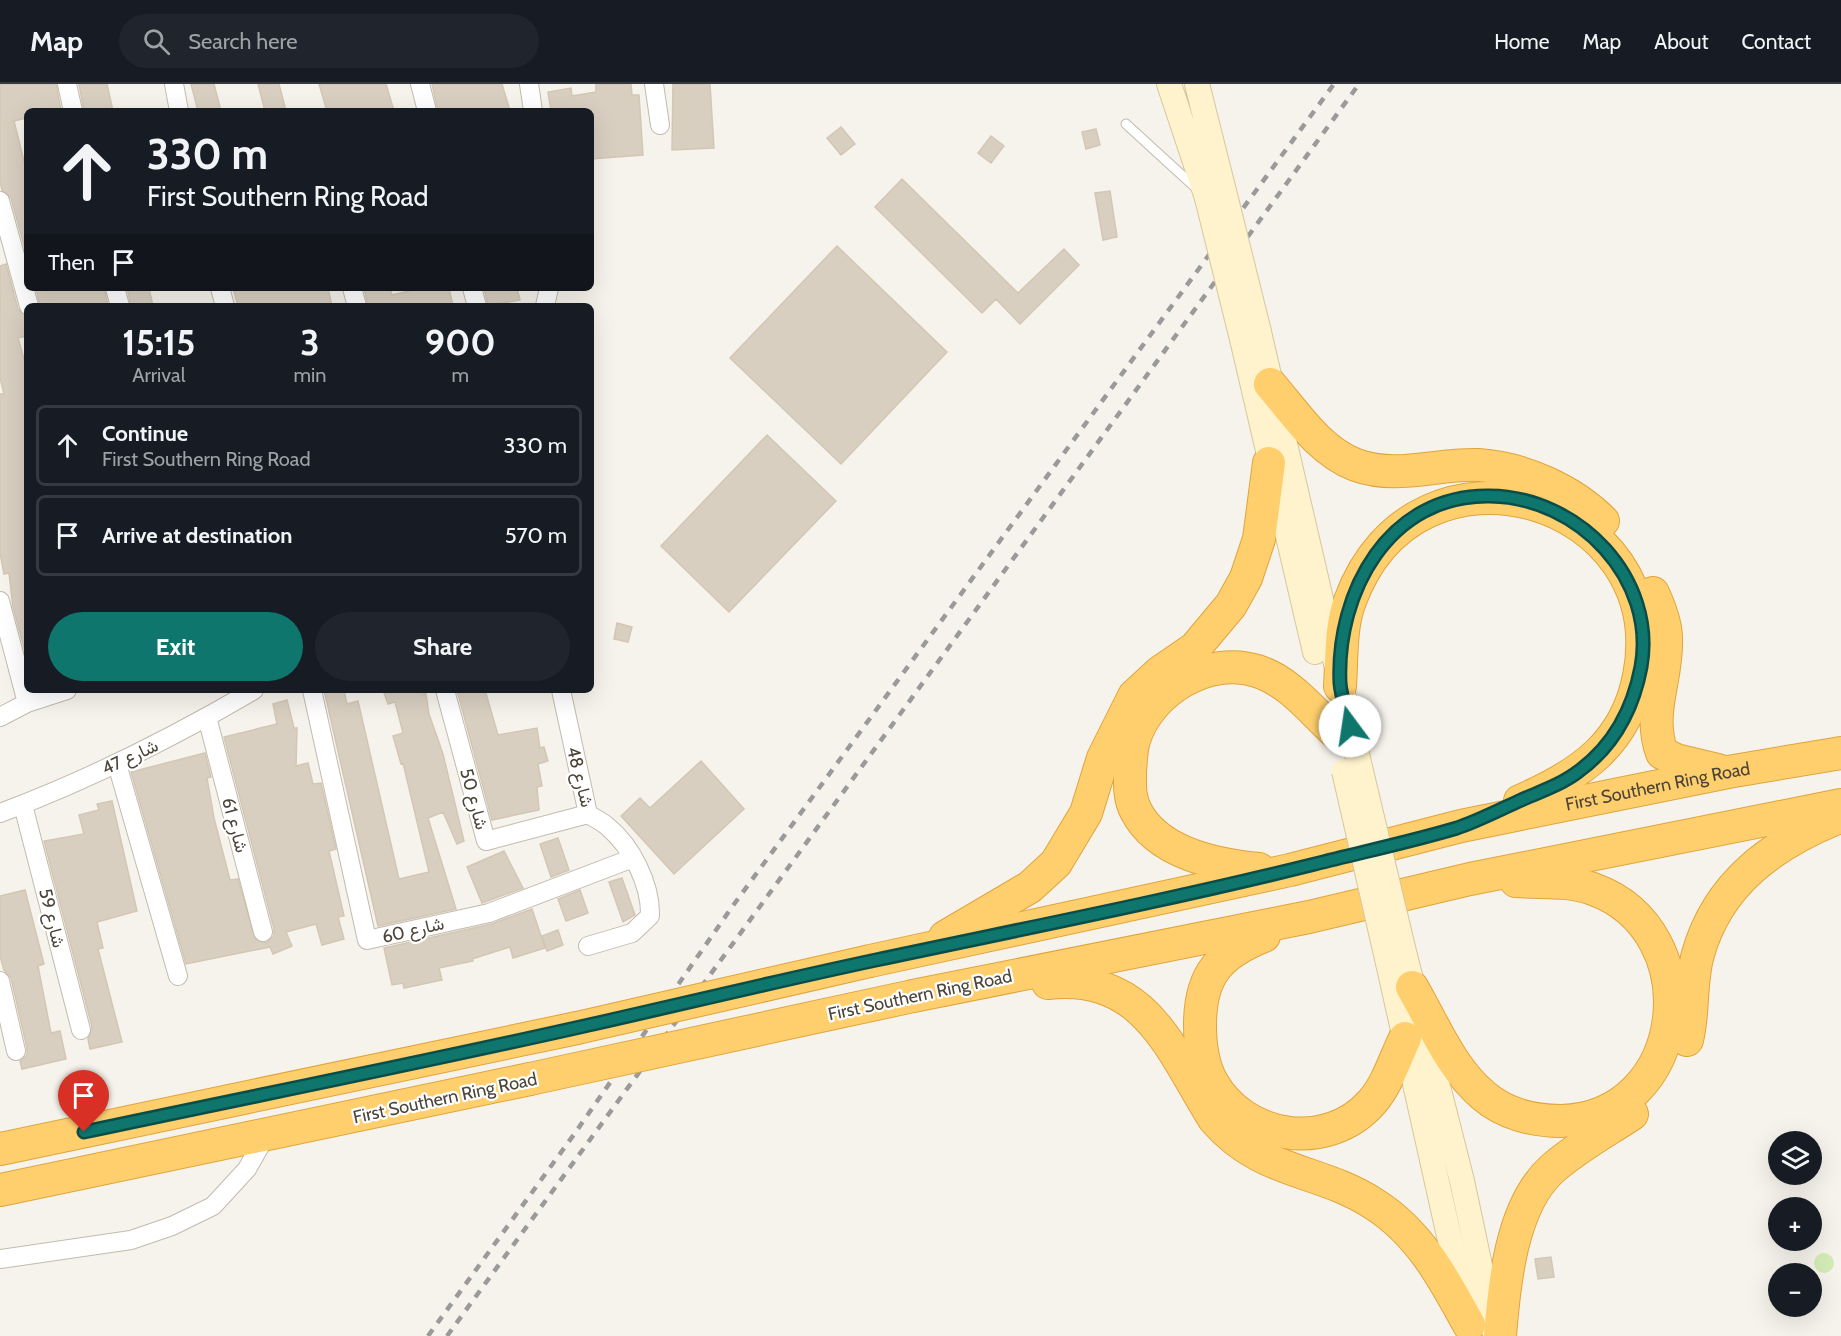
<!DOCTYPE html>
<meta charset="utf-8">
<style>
body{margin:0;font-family:Cabin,Vazirmatn,sans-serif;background:#20242c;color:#f1f3f6;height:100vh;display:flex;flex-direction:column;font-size:22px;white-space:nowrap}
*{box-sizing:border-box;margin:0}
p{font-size:20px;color:#9ea1a6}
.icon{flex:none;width:33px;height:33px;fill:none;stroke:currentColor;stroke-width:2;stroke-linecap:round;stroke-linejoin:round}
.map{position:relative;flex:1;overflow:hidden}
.side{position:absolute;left:24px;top:219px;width:570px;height:390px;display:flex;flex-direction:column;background:#171b24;border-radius:9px;box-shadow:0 6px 24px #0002}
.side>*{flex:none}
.banner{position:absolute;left:24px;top:24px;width:570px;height:183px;border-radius:9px;box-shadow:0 6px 24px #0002;background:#171b24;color:#f1f3f6;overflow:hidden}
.fabs{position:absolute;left:1768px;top:1047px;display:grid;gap:12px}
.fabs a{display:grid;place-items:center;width:54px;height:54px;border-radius:50%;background:#171b24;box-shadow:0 6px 24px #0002;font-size:30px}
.pin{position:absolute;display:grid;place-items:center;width:51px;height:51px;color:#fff;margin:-62px -26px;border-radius:50% 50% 50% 0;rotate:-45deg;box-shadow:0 0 6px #0007}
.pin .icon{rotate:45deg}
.me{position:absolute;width:66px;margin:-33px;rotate:346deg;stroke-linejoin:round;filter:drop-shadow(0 0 4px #0008)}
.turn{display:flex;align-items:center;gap:21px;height:126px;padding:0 24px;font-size:27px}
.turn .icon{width:78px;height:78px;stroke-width:2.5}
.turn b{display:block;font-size:42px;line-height:51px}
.then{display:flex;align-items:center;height:57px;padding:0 24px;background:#0003;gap:12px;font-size:22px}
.eta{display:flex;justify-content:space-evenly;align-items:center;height:102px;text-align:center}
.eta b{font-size:36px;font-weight:700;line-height:42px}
.button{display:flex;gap:12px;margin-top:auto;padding:12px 24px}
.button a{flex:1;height:69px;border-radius:36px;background:#0f766e;color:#fff;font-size:24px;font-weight:700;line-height:69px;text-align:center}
.button a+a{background:#20242c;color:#f1f3f6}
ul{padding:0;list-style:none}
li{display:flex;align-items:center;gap:18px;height:81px;margin:0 12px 9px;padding:0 12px;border:3px solid #363941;border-radius:9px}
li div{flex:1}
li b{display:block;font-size:22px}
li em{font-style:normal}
header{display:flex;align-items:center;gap:36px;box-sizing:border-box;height:84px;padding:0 30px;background:#171b24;border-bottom:2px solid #363941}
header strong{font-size:28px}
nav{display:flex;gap:33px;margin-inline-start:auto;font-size:21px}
.search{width:420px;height:54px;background:#20242c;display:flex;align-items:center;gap:15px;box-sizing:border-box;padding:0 21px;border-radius:33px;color:#9ea1a6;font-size:22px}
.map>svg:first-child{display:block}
</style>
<header>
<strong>Map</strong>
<div class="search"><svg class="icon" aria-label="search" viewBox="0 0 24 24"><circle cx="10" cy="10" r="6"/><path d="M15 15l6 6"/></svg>Search here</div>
<nav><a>Home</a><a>Map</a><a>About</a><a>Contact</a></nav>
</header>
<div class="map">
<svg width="1841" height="1252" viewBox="0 0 1841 1252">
<rect width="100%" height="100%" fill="#f6f3ec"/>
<path fill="#d2eab5" d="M1814 1179a10 10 0 1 1 20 0a10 10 0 1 1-20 0Z"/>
<path fill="#d8cfc1" stroke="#d3c7b4" stroke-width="1.5" d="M0 0H56L61 27H27V34L14 37 27 89V172L11 114 2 106 0 98Z
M79 0H107L113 27H84Z
M191 0H214L221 27H198Z
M258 0H279L286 27H265Z
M319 0H386L394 27H327Z
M432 0H502L510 27H438Z
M596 0H631L632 11H639L643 71 591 75V27H551L548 8 571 4 572 12 596 8Z
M673 0H710L714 64 672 66Z
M841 43 855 60 841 71 827 54Z
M1096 45 1100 61 1086 65 1082 48Z
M991 52 1004 62 991 79 978 69Z
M902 95 1018 209 1064 165 1079 181 1020 240 996 215 982 229 875 123Z
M1110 107 1117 153 1103 156 1095 109Z
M837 162 947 268 841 380 730 274Z
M6 180 18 225 27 233V252L18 254 27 285 25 567 13 523 9 489 4 490 0 469V310H4L0 294V182Z
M36 204H104L108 222H40Z
M127 204H149L153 222H131Z
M233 204H328L332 222H238Z
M364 204H390L392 211 421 204H449L453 222H368Z
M484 204H517L520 216 488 222Z
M767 351 836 417 729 528 661 462Z
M617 539 632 543 628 558 614 555Z
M324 606H344L347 620 358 617 399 795 429 788 403 679 401 680 393 652 403 649 395 618 388 620 383 606H424L425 610 421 611 426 610 429 630 443 670 464 757 457 760 443 728 428 734 456 825 378 842Z
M457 606H485L498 651 537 644 540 664 544 663 548 677 538 680 542 702 537 703 539 726 492 736Z
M287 616 294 644H297L296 682 308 679 313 700 321 699 336 765 329 767 344 832 338 833 344 855 322 861 316 840 286 848 292 862 273 870 270 863 186 880 131 688 205 669 211 693 207 694 214 734 230 796 238 795 255 855 266 859 274 852V845L224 653 277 640 273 620Z
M701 677 744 725 674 790 621 732 640 714 650 724Z
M112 717 137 827 97 838 103 864 98 865 122 958 90 965 88 955 92 943 44 757 84 750 79 731 99 726 97 720Z
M558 754 569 786 551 793 540 760Z
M504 767 523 804 482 819 467 783Z
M622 794 635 831 623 838 609 798Z
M25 806 44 880 38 882 51 949 60 947 66 975 22 985 20 977 27 971V964L11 894 4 886 0 872V812Z
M580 806 588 829 566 837 558 815Z
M532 825 545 864 513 874 510 863 472 875 473 877 439 884 442 896 404 904 403 899 392 901 384 864 491 840Z
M558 846 563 861 547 867 542 852Z
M1551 1173 1554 1193 1538 1195 1535 1175Z"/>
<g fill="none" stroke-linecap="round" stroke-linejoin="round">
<defs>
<path id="service" d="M1126 40 1196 104"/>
<path id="minor" d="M67 0 73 27
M174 0 179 27
M420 0 427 27
M529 0 533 27
M654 0 660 41
M0 117 29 222
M115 204 120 222
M220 204 225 222
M352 204 357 222
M472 204 477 222
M545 222 549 204
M0 517 27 619
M312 606 367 856 489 829 633 774
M445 606 486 757 588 730
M561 606 588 730C594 734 603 738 608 743 632 763 651 801 650 832L632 849 588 862
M0 633 27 619 67 606
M207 633 263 848
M117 680 178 892
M23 721 81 946
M0 729C89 696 172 654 254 606
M0 897 16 967
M0 1175 131 1156 172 1142 213 1122 247 1085 265 1053"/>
<path id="secondary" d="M1169 0 1207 114
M1197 0 1224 107
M1259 248 1360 683
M1242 255 1315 568
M1405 872 1462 1097 1494 1247
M1388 879 1464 1219"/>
<g id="motorway">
<path d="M1270 300C1295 329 1319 367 1356 381 1397 396 1438 379 1479 381 1523 384 1572 406 1603 437"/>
<path d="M1653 509C1659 522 1666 539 1666 554 1668 595 1647 628 1662 669L1676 676 1718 686"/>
<path d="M1340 602C1342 574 1340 543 1350 517 1416 336 1674 414 1639 592 1626 660 1580 691 1520 717"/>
<path d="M1259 785C1217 781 1158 770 1136 727 1129 714 1130 701 1130 687 1131 677 1131 665 1134 656 1149 607 1209 571 1257 587 1289 597 1311 626 1335 648"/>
<path d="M1264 852C1219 870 1200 891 1200 941 1200 961 1202 980 1212 998 1244 1055 1327 1069 1372 1018 1387 1001 1395 975 1405 954"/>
<path d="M945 853 1030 803 1056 779 1086 729 1103 674 1134 612 1160 588 1195 564 1231 521 1246 494 1259 455 1269 379"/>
<path id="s1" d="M870 877 1290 786 1461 742 1728 688 1841 669"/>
<path d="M1048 899C1146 889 1170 965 1214 1035 1262 1091 1319 1084 1374 1120 1420 1149 1444 1195 1469 1241"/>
<path d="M1412 903C1433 939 1451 985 1484 1012 1505 1030 1534 1037 1561 1037 1689 1034 1710 847 1593 805 1569 796 1541 799 1516 797"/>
<path d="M913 912 1309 833 1470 795 1841 721"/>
<path d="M1687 956C1694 928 1690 898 1698 870 1718 799 1773 760 1837 734"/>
<path d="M0 1065 577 944"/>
<path d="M0 1106 530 995"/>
<path d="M1500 1252C1504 1201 1511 1122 1552 1085 1577 1063 1605 1048 1632 1030"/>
</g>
</defs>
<use href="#service" stroke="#c2bbae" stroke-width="11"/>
<use href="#minor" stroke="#c2bbae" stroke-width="20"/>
<use href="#secondary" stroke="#d6c79b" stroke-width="26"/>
<use href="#motorway" stroke="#e0a43c" stroke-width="34"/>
<use href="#service" stroke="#fff" stroke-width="9"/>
<use href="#minor" stroke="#fff" stroke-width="18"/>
<use href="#secondary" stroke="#fff3cd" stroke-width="24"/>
<use href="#motorway" stroke="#ffcf6e" stroke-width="32"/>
<path stroke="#9a9a9a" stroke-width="4.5" stroke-dasharray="8 8" stroke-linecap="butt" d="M428 1252 575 1049 732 823 1334 0
M447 1252 1359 0"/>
<defs>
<path id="secondary-bridge" d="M1224 107 1259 248
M1207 114 1242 255
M1360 683 1405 872
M1344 687 1388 879"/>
<path id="motorway-bridge" d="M577 944 870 877
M530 995 913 912"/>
</defs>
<use href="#secondary-bridge" stroke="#d6c79b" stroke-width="26" stroke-linecap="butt"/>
<use href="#motorway-bridge" stroke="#e0a43c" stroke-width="34" stroke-linecap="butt"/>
<use href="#secondary-bridge" stroke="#fff3cd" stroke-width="24"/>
<use href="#motorway-bridge" stroke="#ffcf6e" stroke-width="32"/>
</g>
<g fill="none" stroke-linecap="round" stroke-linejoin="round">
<defs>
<path id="route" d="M84 1048C249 1013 415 980 580 943 678 921 777 897 876 876 1022 845 1170 816 1315 780 1362 768 1410 758 1457 744 1478 737 1499 726 1519 717 1539 708 1561 701 1579 687 1613 662 1633 625 1641 583 1657 495 1579 413 1490 412 1389 410 1336 508 1340 599 1341 613 1347 628 1350 642"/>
</defs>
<use href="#route" stroke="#0a4d48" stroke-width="15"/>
<use href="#route" stroke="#0f766e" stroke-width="10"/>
</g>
<g text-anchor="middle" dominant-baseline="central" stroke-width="4.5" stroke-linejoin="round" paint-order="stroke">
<g font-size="18" fill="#4b4439" stroke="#fff">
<text transform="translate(130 673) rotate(-25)">شارع 47</text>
<text transform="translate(580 693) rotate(76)">شارع 48</text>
<text stroke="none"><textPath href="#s1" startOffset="807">First Southern Ring Road</textPath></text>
<text transform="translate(474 715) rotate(75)">شارع 50</text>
<text transform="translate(235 741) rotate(75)">شارع 61</text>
<text transform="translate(52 834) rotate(76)">شارع 59</text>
<text transform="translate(413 846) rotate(-13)">شارع 60</text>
<text transform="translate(920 911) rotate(-12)">First Southern Ring Road</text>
<text transform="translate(445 1014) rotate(-12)">First Southern Ring Road</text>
</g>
</g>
</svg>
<div class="fabs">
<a><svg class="icon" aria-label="layers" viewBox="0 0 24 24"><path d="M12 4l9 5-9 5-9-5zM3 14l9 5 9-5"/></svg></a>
<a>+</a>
<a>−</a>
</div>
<div class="pin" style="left:84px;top:1048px;background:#d93025"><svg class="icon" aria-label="arrive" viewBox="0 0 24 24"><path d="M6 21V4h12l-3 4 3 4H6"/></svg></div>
<svg class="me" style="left:1350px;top:642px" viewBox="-20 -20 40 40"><circle r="19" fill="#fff"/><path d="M0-13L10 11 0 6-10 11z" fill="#0f766e"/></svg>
<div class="banner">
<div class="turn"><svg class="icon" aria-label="ahead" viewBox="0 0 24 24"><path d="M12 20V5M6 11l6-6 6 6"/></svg><div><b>330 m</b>First Southern Ring Road</div></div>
<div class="then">Then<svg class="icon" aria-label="arrive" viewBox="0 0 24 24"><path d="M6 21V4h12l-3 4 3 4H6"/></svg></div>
</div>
<section class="side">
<div class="eta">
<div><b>15:15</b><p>Arrival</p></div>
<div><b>3</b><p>min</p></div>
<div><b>900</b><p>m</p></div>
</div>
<ul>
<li><svg class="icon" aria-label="ahead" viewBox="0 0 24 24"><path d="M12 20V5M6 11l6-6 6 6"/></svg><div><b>Continue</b><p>First Southern Ring Road</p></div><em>330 m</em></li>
<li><svg class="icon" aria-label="arrive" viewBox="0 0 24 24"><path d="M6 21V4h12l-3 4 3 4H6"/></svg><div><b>Arrive at destination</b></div><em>570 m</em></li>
</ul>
<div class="button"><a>Exit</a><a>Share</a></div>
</section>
</div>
